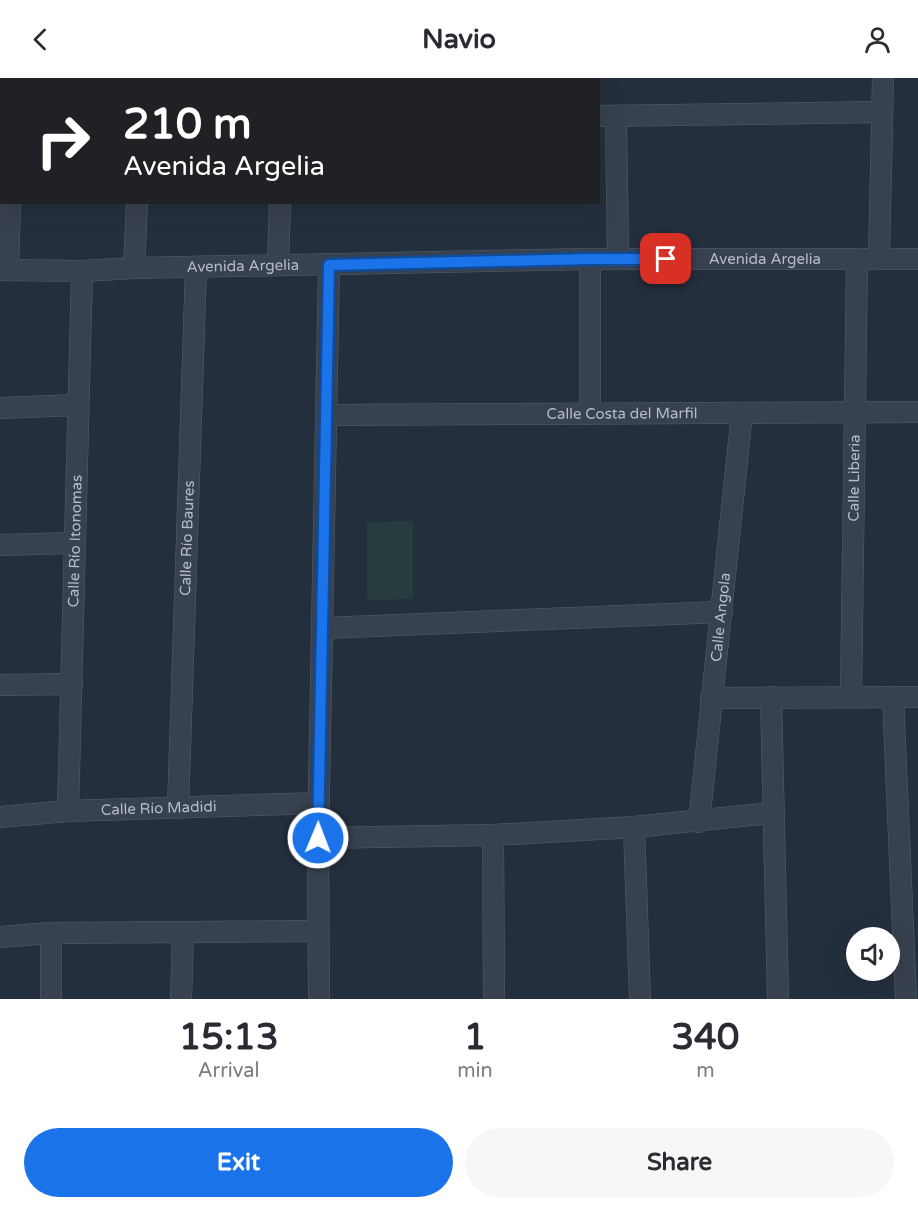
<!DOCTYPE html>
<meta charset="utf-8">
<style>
body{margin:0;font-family:"Varela Round",sans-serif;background:#f7f7f7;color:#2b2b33;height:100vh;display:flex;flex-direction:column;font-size:22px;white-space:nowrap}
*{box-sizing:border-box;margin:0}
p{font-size:20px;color:#7c7c81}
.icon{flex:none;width:33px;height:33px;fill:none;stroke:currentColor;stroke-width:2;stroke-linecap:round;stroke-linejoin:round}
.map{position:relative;height:921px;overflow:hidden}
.side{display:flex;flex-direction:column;background:#fff;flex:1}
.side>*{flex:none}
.hud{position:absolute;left:0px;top:0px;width:600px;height:126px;box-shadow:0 6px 24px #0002;background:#202124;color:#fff;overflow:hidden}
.tools{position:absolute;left:846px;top:849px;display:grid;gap:12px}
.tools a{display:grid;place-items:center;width:54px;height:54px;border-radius:50%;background:#fff;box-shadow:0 6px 24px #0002;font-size:30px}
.pin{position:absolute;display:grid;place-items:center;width:51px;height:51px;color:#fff;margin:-26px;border-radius:12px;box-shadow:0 3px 9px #0006}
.me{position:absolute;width:66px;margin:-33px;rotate:1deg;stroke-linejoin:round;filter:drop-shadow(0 0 4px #0008)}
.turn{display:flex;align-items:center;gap:21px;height:126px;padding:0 24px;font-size:27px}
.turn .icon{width:78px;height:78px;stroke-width:2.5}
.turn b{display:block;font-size:42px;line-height:51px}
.eta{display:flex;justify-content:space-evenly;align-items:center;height:102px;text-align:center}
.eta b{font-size:36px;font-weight:800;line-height:42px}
.action{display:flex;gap:12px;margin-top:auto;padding:12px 24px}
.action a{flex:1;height:69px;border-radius:36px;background:#1a73e8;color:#fff;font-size:24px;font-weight:800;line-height:69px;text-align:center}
.action a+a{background:#f7f7f7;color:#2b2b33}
header{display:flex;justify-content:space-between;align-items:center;height:78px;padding:0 24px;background:#fff;font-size:27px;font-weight:800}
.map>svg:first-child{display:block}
</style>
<header><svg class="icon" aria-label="back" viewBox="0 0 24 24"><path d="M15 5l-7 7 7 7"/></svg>Navio<svg class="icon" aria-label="person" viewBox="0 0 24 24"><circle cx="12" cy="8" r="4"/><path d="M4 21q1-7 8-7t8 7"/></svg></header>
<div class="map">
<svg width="918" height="921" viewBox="0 0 918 921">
<rect width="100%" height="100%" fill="#242f3e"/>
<path fill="#263c3f" d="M413 443V521L367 522V444Z"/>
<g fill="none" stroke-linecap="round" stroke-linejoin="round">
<defs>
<g id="minor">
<path d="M13 2V0"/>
<path d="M142 2V0"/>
<path d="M285 2V0"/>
<path d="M418 2V0"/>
<path d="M548 2V0"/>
<path d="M598 38 882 34"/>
<path d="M616 38 618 181"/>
<path d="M0 55H2"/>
<path d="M879 181 883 0"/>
<path d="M278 187 280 124"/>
<path d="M134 190 137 124"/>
<path id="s1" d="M0 192 82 193 134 190 590 181H918"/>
<path d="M8 192 10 124"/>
<path d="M0 330 78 327"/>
<path d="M590 336V181"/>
<path id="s2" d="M326 337 918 334"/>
<path d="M0 467 73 465"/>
<path d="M324 550 722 534"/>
<path d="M0 607 72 606"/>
<path d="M771 619 778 921"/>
<path id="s3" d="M851 619 857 181"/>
<path d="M893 619 906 921"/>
<path d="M711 620 918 619"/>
<path id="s4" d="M178 730 196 190"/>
<path id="s5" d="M68 733 82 193"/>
<path id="s6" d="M0 739 68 733 319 725"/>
<path id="s7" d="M699 744 742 335"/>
<path d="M634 749 640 921"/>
<path d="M493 757 494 921"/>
<path d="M318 760 493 757 634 749 772 735"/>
<path d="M0 859 51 855 318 853"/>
<path d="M51 921V855"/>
<path d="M181 921 183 855"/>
<path d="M319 921 318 760 329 187"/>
</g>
</defs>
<use href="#minor" stroke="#565f6c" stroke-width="22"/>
<use href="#minor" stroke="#38414e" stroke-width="21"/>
</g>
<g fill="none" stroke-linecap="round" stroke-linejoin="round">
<defs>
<path id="route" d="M318 760 329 187 590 181H666"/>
</defs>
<use href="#route" stroke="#114b97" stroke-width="15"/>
<use href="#route" stroke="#1a73e8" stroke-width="10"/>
</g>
<g text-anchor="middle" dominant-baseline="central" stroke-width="6" stroke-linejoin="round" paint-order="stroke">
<g font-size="15" fill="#b4bcc9" stroke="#1d2633">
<text stroke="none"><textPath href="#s1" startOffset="765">Avenida Argelia</textPath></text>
<text stroke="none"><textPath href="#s1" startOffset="243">Avenida Argelia</textPath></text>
<text stroke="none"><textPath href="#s2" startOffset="296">Calle Costa del Marfil</textPath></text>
<text stroke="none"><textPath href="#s3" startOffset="219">Calle Liberia</textPath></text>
<text stroke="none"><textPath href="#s4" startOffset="270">Calle Río Baures</textPath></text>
<text stroke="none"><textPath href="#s5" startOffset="270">Calle Río Itonomas</textPath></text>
<text stroke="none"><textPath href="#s7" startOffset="206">Calle Angola</textPath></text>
<text stroke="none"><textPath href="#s6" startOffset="159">Calle Río Madidi</textPath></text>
</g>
</g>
</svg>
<div class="tools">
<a><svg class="icon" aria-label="sound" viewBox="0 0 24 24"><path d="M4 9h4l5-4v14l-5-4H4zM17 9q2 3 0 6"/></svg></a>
</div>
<div class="pin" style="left:666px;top:181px;background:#d93025"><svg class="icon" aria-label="arrive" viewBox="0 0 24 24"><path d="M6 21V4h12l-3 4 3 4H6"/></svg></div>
<svg class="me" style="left:318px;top:760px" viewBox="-20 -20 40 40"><circle r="17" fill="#1a73e8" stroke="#fff" stroke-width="3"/><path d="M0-11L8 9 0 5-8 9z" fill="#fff"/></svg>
<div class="hud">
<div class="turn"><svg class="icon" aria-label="right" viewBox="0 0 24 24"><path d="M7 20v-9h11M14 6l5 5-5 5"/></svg><div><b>210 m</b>Avenida Argelia</div></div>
</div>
</div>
<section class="side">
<div class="eta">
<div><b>15:13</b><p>Arrival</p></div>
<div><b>1</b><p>min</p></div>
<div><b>340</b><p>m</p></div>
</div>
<div class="action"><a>Exit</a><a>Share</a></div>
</section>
